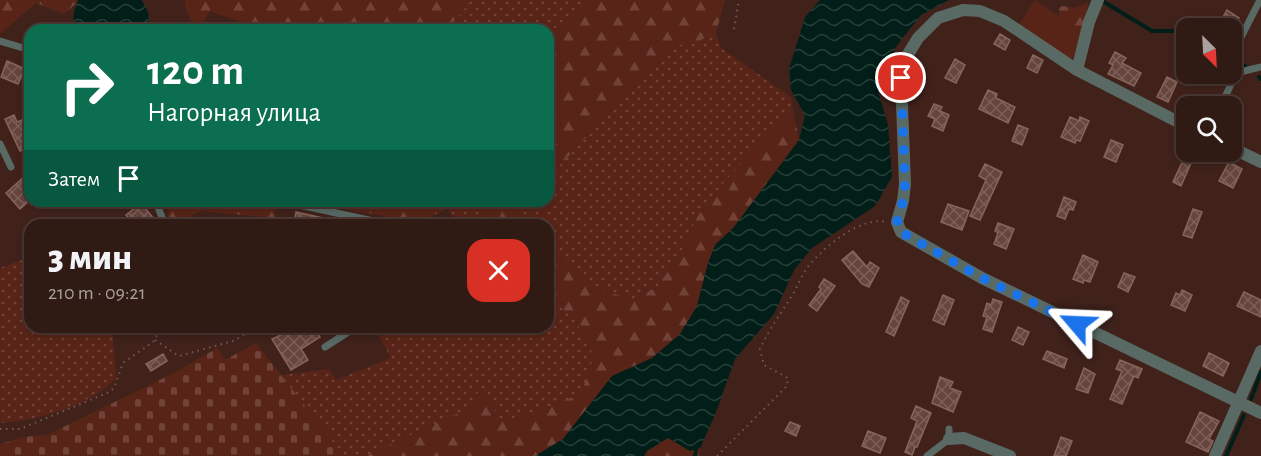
<!DOCTYPE html>
<html lang="ru">
<meta charset="utf-8">
<style>
body{margin:0;font-family:"Alegreya Sans",sans-serif;background:#3c2722;color:#f1f3f6;height:100vh;display:flex;flex-direction:column;font-size:22px;white-space:nowrap}
*{box-sizing:border-box;margin:0}
p{font-size:20px;color:#a8a1a0}
.icon{flex:none;width:33px;height:33px;fill:none;stroke:currentColor;stroke-width:2;stroke-linecap:round;stroke-linejoin:round}
.map{position:relative;flex:1;overflow:hidden}
.details{position:absolute;left:24px;top:219px;width:530px;height:114px;display:flex;flex-direction:column;background:#301a14;border-radius:18px;box-shadow:0 3px 9px #0003,0 0 0 2px #4b3834}
.details>*{flex:none}
.hud{position:absolute;left:24px;top:24px;width:530px;height:183px;border-radius:18px;box-shadow:0 3px 9px #0003,0 0 0 2px #4b3834;background:#0b6e4f;color:#fff;overflow:hidden}
.needle{width:39px;rotate:156deg}
.tools{position:absolute;left:1176px;top:18px;display:grid;gap:12px}
.tools a{display:grid;place-items:center;width:66px;height:66px;border-radius:12px;background:#301a14;box-shadow:0 3px 9px #0003,0 0 0 2px #4b3834;font-size:30px}
.pin{position:absolute;display:grid;place-items:center;width:51px;height:51px;color:#fff;margin:-26px;border:3px solid #fff;border-radius:50%;box-shadow:0 2px 6px #0007}
.me{position:absolute;width:66px;margin:-33px;rotate:296deg;stroke-linejoin:round;filter:drop-shadow(0 0 4px #0008)}
.turn{display:flex;align-items:center;gap:21px;height:126px;padding:0 24px;font-size:27px}
.turn .icon{width:78px;height:78px;stroke-width:2.5}
.turn b{display:block;font-size:42px;line-height:51px}
.then{display:flex;align-items:center;height:57px;padding:0 24px;background:#0003;gap:12px;font-size:22px}
.round{display:grid;place-items:center;flex:none;width:63px;height:63px;border-radius:18px;background:#3c2722}
.head{display:flex;align-items:center;justify-content:space-between;height:102px;padding:0 24px}
h1{font-size:36px;font-weight:800;line-height:45px}
.map>svg:first-child{display:block}
</style>
<div class="map">
<svg width="1261" height="456" viewBox="0 0 1261 456">
<defs>
<pattern id="grass-dots" width="8" height="8" patternUnits="userSpaceOnUse" patternTransform="scale(1.5)"><rect width="8" height="8" fill="#592418"/><path d="M2 2h.1M6 6h.1" fill="none" stroke="#714338" stroke-width="1.8" stroke-linecap="round"/></pattern>
<pattern id="forest-firs" width="22" height="20" patternUnits="userSpaceOnUse" patternTransform="scale(1.5)"><rect width="22" height="20" fill="#592418"/><path d="M5 1l3.5 6h-7zM16 11l3.5 6h-7z" fill="#714338"/></pattern>
<pattern id="cemetery-stones" width="16" height="16" patternUnits="userSpaceOnUse" patternTransform="scale(1.5)"><rect width="16" height="16" fill="#592418"/><path d="M2 7V4a2 2 0 0 1 4 0v3zM10 15v-3a2 2 0 0 1 4 0v3z" fill="#714338"/></pattern>
<pattern id="water-waves" width="16" height="10" patternUnits="userSpaceOnUse" patternTransform="scale(1.5)"><rect width="16" height="10" fill="#021e18"/><path d="M0 5q4-4 8 0t8 0" fill="none" stroke="#273e38"/></pattern>
<pattern id="building-cross-hatch" width="8" height="8" patternUnits="userSpaceOnUse" patternTransform="scale(1.5)"><rect width="8" height="8" fill="#66453d"/><path d="M0 0l8 8M0 8l8-8" fill="none" stroke="#7c5f58"/></pattern>
</defs>
<rect width="100%" height="100%" fill="#40221b"/>
<path fill="url(#grass-dots)" d="M472 0H586L548 35V30H446Z
M716 33 721 48 791 97 793 110 727 179 697 217 679 257 656 288 633 299 604 291 581 276 548 248V225H523L513 215 526 201H548V178L675 41 686 47Z
M452 201H483L482 225H460L447 209Z
M30 257V327H112L116 379C89 406 37 421 0 423V268Z
M548 295 576 321 594 356 581 394 517 419 498 418 485 390 476 405 366 456H344L281 375 330 369 336 380 391 358 374 327H548Z"/>
<path fill="url(#forest-firs)" d="M0 0H80L64 14 36 3 0 34Z
M185 0H472L446 30H252L248 25 210 11 202 24 195 28 185 7Z
M586 0H725L716 33 686 47 675 42 548 178V35Z
M1088 2 1086 16 1073 58H1067L1060 52 1059 8 1062 6 1075 8Z
M793 110 799 140 734 227 715 245 708 263 697 306 680 334 652 358 612 376 563 439 535 456H366L476 405 477 393 485 390 499 418 517 419 581 394 594 356 576 321 548 295V248L581 276 604 291 633 299 656 288 679 257 697 217 727 179Z
M165 201H270L273 204 276 218 200 211 186 219 185 225H169L167 221 169 212Z
M314 201H452L447 209 419 222 320 205Z
M483 201H526L514 214 523 225H482Z
M668 438 690 451 700 448 699 456H644L647 451Z"/>
<path fill="url(#cemetery-stones)" d="M256 343 344 456H0V444L22 437 47 435 176 372 217 348 225 360Z"/>
<path fill="#592418" d="M1035 0 1077 28 1059 54 1018 26Z"/>
<path fill="url(#water-waves)" d="M78 0H141C149 10 151 18 146 30H81C69 23 74 11 78 0Z
M820 0H949L921 15 895 48 878 91 888 125 892 177 875 206 812 248 794 270 774 314 735 359 715 415 700 448 690 451 668 438 647 451 644 456H535L563 439 612 376 652 358 680 334 697 306 708 263 715 245 734 227 799 140 805 115 791 90 789 69 805 17Z"/>
<g fill="none" stroke-linecap="round" stroke-linejoin="round">
<path stroke="#021e18" stroke-width="4" d="M1104 2 1152 31H1179L1186 33
M1242 64 1245 66
M1259 77 1261 79
M1251 399 1261 372
M695 456 696 449
M1226 456 1244 415"/>
</g>
<path fill="url(#building-cross-hatch)" stroke="#88645c" stroke-width="1.5" d="M1227 10 1239 18 1232 29 1221 21Z
M1000 34 1010 40 1005 50 994 44Z
M1115 52 1126 58 1122 63 1141 73 1134 86 1108 74 1113 65 1109 63Z
M1033 55 1043 60 1037 73 1027 68Z
M955 59 965 65 956 83 945 78Z
M7 61 25 69 18 84 1 77Z
M1167 77 1177 82 1168 102 1157 97Z
M988 90 997 94 996 98 1015 107 1008 123 979 109Z
M1200 95 1216 104 1215 106H1194Z
M934 104 942 107 940 111 949 115 943 131 932 126 935 119 928 116Z
M1232 111 1242 116 1232 137Z
M14 115 17 122 30 117V147L20 151 5 119Z
M1070 117 1079 121 1080 117 1089 121 1080 141 1076 140 1075 143 1061 137Z
M1018 125 1028 129 1022 145 1012 141Z
M1111 140 1123 145 1116 162 1104 157Z
M1187 152 1195 154 1181 186 1173 182Z
M1229 162 1242 169 1233 188 1219 181Z
M985 164 1002 172 980 220 970 216 986 180 979 176Z
M25 176 30 181V200L20 209 6 193Z
M1064 197 1076 202 1073 210 1069 209 1065 219 1057 216Z
M141 203 158 224 159 225H134L126 215Z
M948 204 969 211 962 230 941 222Z
M1193 209 1202 212 1192 238 1183 235Z
M296 212 337 221 336 225 294 224Z
M998 223 1014 229 1006 249 994 244 998 233 995 231Z
M853 251 867 267 870 262 879 268 869 287 862 284 842 260Z
M1083 255 1098 262 1090 282 1084 280 1083 283 1073 279Z
M1124 273 1135 277 1128 292 1118 287Z
M824 279 835 286 817 311 809 305 821 289 819 287Z
M1182 290 1192 295 1185 311 1171 305 1176 293 1180 295Z
M1244 292 1261 300V317L1237 306Z
M943 295 954 300 944 325 933 320Z
M901 297 909 301 894 336 886 332Z
M993 299 1002 302 992 332 983 329 987 317 983 316 987 303 991 305Z
M279 327H314L320 337 301 349 308 360 291 370 272 339 283 334Z
M1018 327 1029 332 1023 345 1012 340Z
M1047 351 1067 359 1064 368 1043 359Z
M1209 353 1229 363 1223 376 1203 366Z
M163 354 167 361 151 371 146 364Z
M1120 360 1142 369 1138 378 1134 376 1122 404 1110 399 1122 371 1116 369Z
M1084 368 1095 374 1088 393 1076 389Z
M940 377 953 382 950 388 961 392 953 412 932 403Z
M916 406 931 413 917 447H915L912 455 905 452 917 421 911 418Z
M1200 412 1219 421 1209 439 1213 441 1208 452 1186 442Z
M790 422 800 426 796 436 785 431Z
M868 431 886 438 880 453 862 446Z
M1061 437 1072 441 1066 456H1054Z"/>
<g fill="none" stroke-linecap="round" stroke-linejoin="round">
<path stroke="#735751" stroke-width="2" stroke-dasharray="1.5 4.5" stroke-linecap="butt" d="M734 29 739 0
M155 340 179 356 233 341 258 327 281 334 291 327
M0 429H20L107 393 114 388 123 363 153 342 162 327
M717 456 787 386 788 378 764 365 760 349C769 329 782 312 793 294 799 283 804 270 812 262 828 244 862 216 887 222"/>
<path stroke="#596a64" stroke-width="7" d="M0 41 30 50
M1236 73 1232 55 1260 0
M1221 106 1236 73 1261 67
M0 144 11 167
M154 201 158 207 165 225
M281 201 392 225
M325 347 356 327
M927 456 949 439V429"/>
<path stroke="#596a64" stroke-width="12" d="M1077 70 1089 22 1098 0
M1186 126 1077 70 1004 21 980 11 963 10 938 18 918 38 907 56 901 78 905 184 903 201 897 222 901 232 982 278 1261 413
M1232 148 1261 162
M949 439 964 438 1010 456
M1215 456 1261 351"/>
</g>
<g fill="none" stroke-linecap="round" stroke-linejoin="round">
<path stroke="#1a73e8" stroke-width="10" stroke-dasharray="0 18" d="M901 78 905 184 903 201 897 222 901 232 982 278 1077 324"/>
</g>
</svg>
<div class="tools">
<a><svg class="needle" viewBox="-14 -14 28 28"><path d="M0-13l5 13h-10z" fill="#e53935"/><path d="M0 13l5-13h-10z" fill="#a8a1a0"/></svg></a>
<a><svg class="icon" aria-label="search" viewBox="0 0 24 24"><circle cx="10" cy="10" r="6"/><path d="M15 15l6 6"/></svg></a>
</div>
<div class="pin" style="left:901px;top:78px;background:#d93025"><svg class="icon" aria-label="arrive" viewBox="0 0 24 24"><path d="M6 21V4h12l-3 4 3 4H6"/></svg></div>
<svg class="me" style="left:1077px;top:324px" viewBox="-20 -20 40 40"><path d="M0-17L14 15 0 8-14 15z" fill="#1a73e8" stroke="#fff" stroke-width="4"/></svg>
<div class="hud">
<div class="turn"><svg class="icon" aria-label="right" viewBox="0 0 24 24"><path d="M7 20v-9h11M14 6l5 5-5 5"/></svg><div><b>120 m</b>Нагорная улица</div></div>
<div class="then">Затем<svg class="icon" aria-label="arrive" viewBox="0 0 24 24"><path d="M6 21V4h12l-3 4 3 4H6"/></svg></div>
</div>
<section class="details">
<div class="head"><div><h1>3 мин</h1><p>210 m · 09:21</p></div><a class="round" style="background:#d93025;color:#fff"><svg class="icon" aria-label="close" viewBox="0 0 24 24"><path d="M6 6l12 12M18 6L6 18"/></svg></a></div>
</section>
</div>
